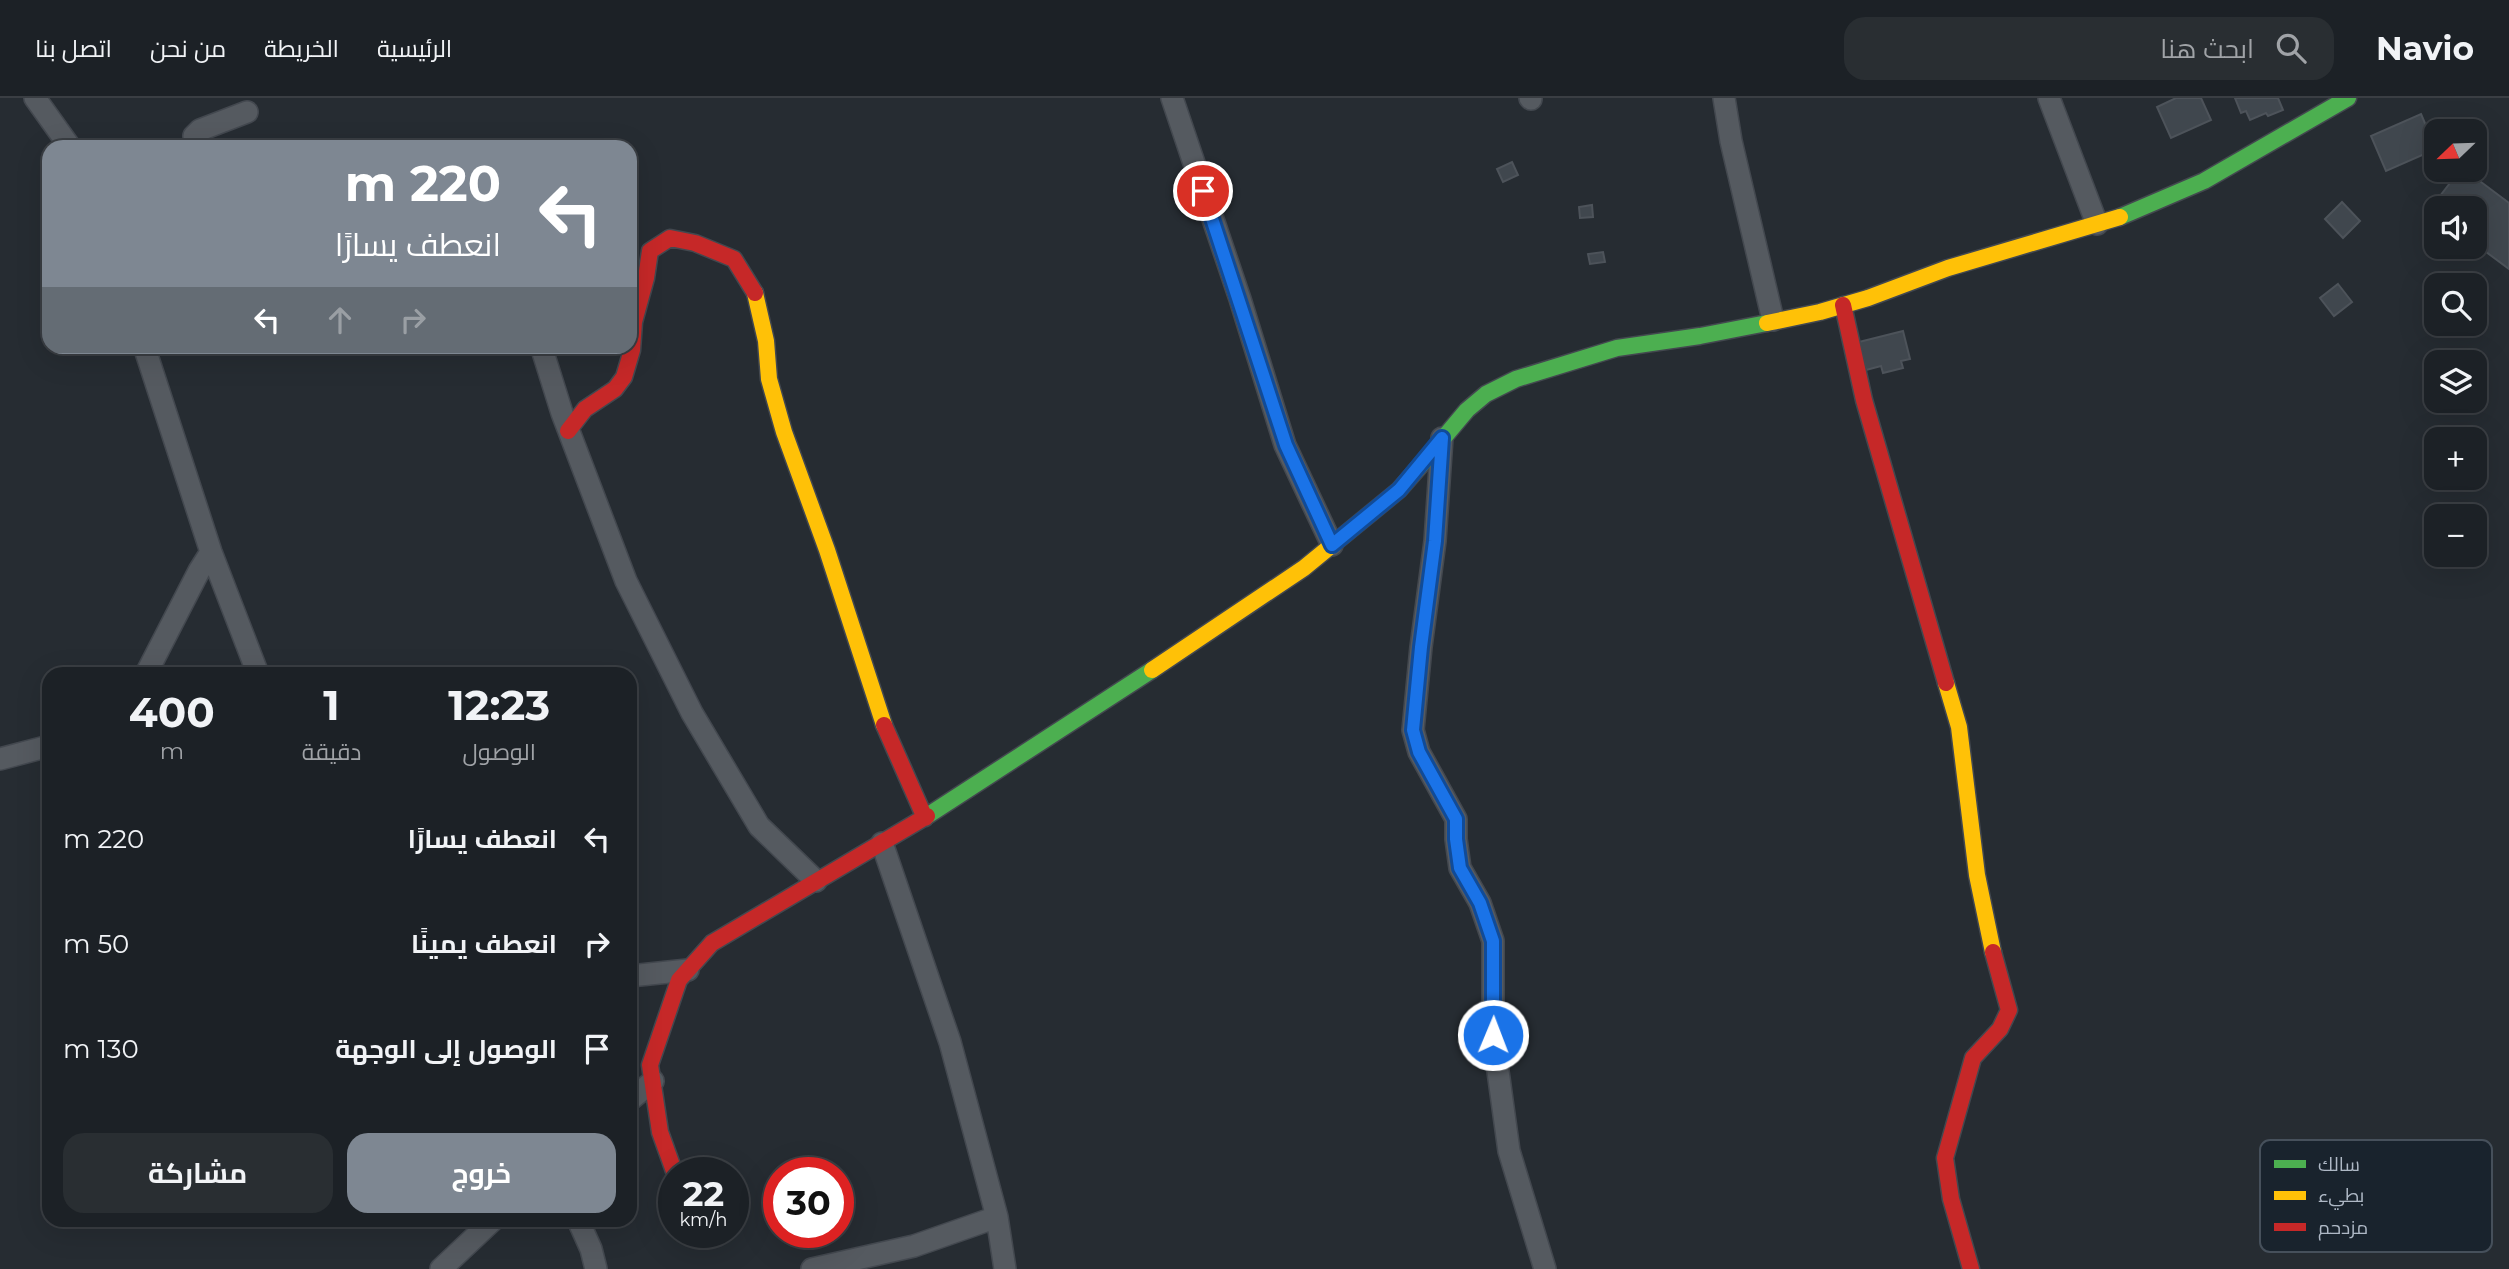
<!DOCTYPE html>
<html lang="ar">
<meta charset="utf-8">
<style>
body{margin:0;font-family:Montserrat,Cairo,sans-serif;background:#292e32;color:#f1f3f6;direction:rtl;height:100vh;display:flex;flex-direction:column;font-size:26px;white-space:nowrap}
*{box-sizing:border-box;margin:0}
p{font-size:23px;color:#a0a3a7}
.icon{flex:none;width:38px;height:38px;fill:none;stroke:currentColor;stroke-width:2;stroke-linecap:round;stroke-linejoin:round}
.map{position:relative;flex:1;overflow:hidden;direction:ltr}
.panel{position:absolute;left:42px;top:569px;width:595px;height:560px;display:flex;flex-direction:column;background:#1c2126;border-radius:21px;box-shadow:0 7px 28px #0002,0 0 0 2px #3a3e43;direction:rtl}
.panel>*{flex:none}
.hud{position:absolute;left:42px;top:42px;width:595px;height:214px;border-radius:21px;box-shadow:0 7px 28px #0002,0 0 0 2px #3a3e43;direction:rtl;background:#7e8792;color:#fff;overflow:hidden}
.needle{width:46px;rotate:247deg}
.tools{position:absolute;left:2424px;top:21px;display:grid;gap:14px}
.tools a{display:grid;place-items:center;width:63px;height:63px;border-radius:14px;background:#1c2126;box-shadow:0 7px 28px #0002,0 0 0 2px #3a3e43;font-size:35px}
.speed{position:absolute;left:658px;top:1059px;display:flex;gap:14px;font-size:35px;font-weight:700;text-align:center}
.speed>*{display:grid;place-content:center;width:91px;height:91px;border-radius:50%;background:#1c2126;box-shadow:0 7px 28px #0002,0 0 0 2px #3a3e43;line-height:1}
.speed small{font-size:18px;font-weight:400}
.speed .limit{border:10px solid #d22;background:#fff;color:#111}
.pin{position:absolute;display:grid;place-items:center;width:60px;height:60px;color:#fff;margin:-30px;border:4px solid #fff;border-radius:50%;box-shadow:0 2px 7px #0007}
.me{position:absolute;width:77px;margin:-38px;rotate:1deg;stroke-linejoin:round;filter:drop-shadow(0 0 5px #0008)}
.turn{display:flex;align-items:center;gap:24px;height:147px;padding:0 21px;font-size:32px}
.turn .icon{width:91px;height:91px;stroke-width:2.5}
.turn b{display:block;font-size:49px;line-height:60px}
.lanes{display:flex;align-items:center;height:66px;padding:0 21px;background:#0003;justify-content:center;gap:35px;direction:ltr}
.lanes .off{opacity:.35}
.eta{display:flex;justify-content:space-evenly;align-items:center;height:119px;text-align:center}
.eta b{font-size:42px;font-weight:700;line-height:49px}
.primary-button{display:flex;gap:14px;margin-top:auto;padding:14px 21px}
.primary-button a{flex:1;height:80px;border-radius:21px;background:#7e8792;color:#fff;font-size:28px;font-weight:700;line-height:80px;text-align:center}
.primary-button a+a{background:#292e32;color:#f1f3f6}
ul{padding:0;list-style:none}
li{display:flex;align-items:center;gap:21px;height:105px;padding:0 21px}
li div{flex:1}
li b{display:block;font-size:26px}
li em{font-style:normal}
header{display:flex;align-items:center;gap:42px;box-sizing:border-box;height:98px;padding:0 35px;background:#1c2126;border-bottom:2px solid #3a3e43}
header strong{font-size:33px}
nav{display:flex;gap:38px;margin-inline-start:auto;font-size:24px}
.search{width:490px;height:63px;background:#292e32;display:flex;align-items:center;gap:18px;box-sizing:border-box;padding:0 24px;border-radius:21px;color:#a0a3a7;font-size:26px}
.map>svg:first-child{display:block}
</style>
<header>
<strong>Navio</strong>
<div class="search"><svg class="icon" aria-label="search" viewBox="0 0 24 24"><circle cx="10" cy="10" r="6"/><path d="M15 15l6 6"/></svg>ابحث هنا</div>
<nav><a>الرئيسية</a><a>الخريطة</a><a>من نحن</a><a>اتصل بنا</a></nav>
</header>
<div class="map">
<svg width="2509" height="1171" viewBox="0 0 2509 1171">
<rect width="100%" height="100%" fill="#262c32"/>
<path fill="#40474e" stroke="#4d535a" stroke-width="2" d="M2176 0H2201L2211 22 2171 40 2157 9Z
M2235 0H2278L2283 12 2268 18 2266 15 2250 22 2246 13 2241 15Z
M2421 16 2436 51 2386 73 2371 38Z
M1512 64 1518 77 1503 84 1497 71Z
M2460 72H2465L2509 105V171L2474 145V110H2436V115L2430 111Z
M2342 104 2360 123 2343 140 2325 121Z
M1592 107 1593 119 1580 120 1579 109Z
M1603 154 1605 164 1590 166 1588 156Z
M2338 186 2352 204 2334 218 2320 200Z
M1903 233 1910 261 1901 263 1903 270 1883 275 1881 268 1866 272 1859 244Z"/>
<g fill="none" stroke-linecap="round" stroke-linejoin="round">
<defs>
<path id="street" d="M35 0 70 49
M1172 0 1240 201 1285 347 1332 447
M1530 0 1531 1
M1724 0 1731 43 1773 222
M2049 0 2097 126
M195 49 194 38 200 32 247 14
M144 248 211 454 258 576
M541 248 562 315 626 483 692 615 759 728 816 783
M1442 340 1435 443 1421 549 1413 632 1419 654 1456 721V741L1460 770 1480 805 1493 843V937L1509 1053 1545 1171
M146 576 199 473 211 454
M0 661 49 648
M630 878 688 872
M630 1002 653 983
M997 1119 1005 1171
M578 1122 591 1151 596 1171
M441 1171 493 1122
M812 1171 914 1148 997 1119 950 944 882 745"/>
<path id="fast" d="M2120 119 2204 83 2348 0
M1420 368 1467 312 1486 296 1516 281 1617 250 1700 238 1767 225
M927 718 1152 572"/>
<path id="slow" d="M755 195 766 243 769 281 784 334 827 452 884 627
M1767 225 1820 214 1868 200 1948 170 2120 119
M1152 572 1304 470 1399 392 1420 368
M1946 585 1959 629 1977 777 1993 854"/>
<path id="jam" d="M1843 207 1864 302 1946 585
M568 333 585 311 615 291 624 279 632 252 634 224 646 180 650 153 670 140 695 145 734 161 755 195
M884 627 925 720
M674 1073 660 1034 650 967 679 882 712 845 927 718
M1971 1171 1951 1101 1945 1060 1973 960 2000 931 2009 912 1993 854"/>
</defs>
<use href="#street" stroke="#43484f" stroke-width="24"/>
<use href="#fast" stroke="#43484f" stroke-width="19"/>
<use href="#slow" stroke="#43484f" stroke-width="19"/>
<use href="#jam" stroke="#43484f" stroke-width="19"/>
<use href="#street" stroke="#555a60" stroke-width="21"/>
<use href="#fast" stroke="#4caf50" stroke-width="16"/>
<use href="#slow" stroke="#ffc107" stroke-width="16"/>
<use href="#jam" stroke="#c62828" stroke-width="16"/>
</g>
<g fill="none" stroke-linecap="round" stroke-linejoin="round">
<defs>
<path id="route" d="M1203 93 1286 347 1332 447 1399 392 1442 340 1435 443 1421 549 1413 632 1419 654 1456 721V741L1460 770 1480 805 1493 843V937"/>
</defs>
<use href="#route" stroke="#114b97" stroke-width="18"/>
<use href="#route" stroke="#1a73e8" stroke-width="12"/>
</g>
<rect x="2260" y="1042" width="232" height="112" rx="10" fill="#19232d" stroke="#46505b" stroke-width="2"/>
<rect x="2274" y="1062" width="32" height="8" fill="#4caf50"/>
<rect x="2274" y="1093" width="32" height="9" fill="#ffc107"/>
<rect x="2274" y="1125" width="32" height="8" fill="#c62828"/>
<g font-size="19" fill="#aeb8c5">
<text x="2318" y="1073">سالك</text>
<text x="2318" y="1104">بطيء</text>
<text x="2318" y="1136">مزدحم</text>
</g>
</svg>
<div class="tools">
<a><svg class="needle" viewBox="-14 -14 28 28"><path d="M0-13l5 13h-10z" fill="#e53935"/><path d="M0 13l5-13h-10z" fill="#a0a3a7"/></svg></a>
<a><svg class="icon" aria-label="sound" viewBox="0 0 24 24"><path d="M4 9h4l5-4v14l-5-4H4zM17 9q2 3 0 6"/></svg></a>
<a><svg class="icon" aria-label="search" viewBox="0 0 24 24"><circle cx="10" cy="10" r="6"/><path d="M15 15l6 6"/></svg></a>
<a><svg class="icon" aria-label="layers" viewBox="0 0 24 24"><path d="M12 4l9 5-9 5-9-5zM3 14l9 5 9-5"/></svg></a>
<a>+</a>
<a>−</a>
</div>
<div class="speed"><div>22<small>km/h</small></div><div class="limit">30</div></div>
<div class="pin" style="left:1203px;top:93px;background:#d93025"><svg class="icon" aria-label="arrive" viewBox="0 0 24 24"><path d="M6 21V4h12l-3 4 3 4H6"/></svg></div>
<svg class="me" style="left:1493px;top:937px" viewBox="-20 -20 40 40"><circle r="17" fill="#1a73e8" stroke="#fff" stroke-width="3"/><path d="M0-11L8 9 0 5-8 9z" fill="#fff"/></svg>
<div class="hud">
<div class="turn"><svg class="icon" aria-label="left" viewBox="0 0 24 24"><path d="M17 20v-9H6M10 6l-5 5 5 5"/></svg><div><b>220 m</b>انعطف يسارًا</div></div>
<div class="lanes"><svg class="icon" aria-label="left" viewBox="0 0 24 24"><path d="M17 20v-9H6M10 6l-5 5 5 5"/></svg><svg class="icon off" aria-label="ahead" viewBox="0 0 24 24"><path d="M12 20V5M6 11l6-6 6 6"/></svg><svg class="icon off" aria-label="right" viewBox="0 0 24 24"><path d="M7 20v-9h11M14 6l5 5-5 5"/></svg></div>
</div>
<section class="panel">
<div class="eta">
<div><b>12:23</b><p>الوصول</p></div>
<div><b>1</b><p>دقيقة</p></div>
<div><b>400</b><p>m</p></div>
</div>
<ul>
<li><svg class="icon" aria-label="left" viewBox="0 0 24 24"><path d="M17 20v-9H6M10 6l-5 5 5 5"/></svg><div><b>انعطف يسارًا</b></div><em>220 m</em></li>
<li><svg class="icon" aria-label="right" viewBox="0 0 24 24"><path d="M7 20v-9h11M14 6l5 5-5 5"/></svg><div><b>انعطف يمينًا</b></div><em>50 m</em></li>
<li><svg class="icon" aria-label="arrive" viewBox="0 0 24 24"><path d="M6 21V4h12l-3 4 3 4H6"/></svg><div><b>الوصول إلى الوجهة</b></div><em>130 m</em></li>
</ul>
<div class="primary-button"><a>خروج</a><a>مشاركة</a></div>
</section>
</div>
